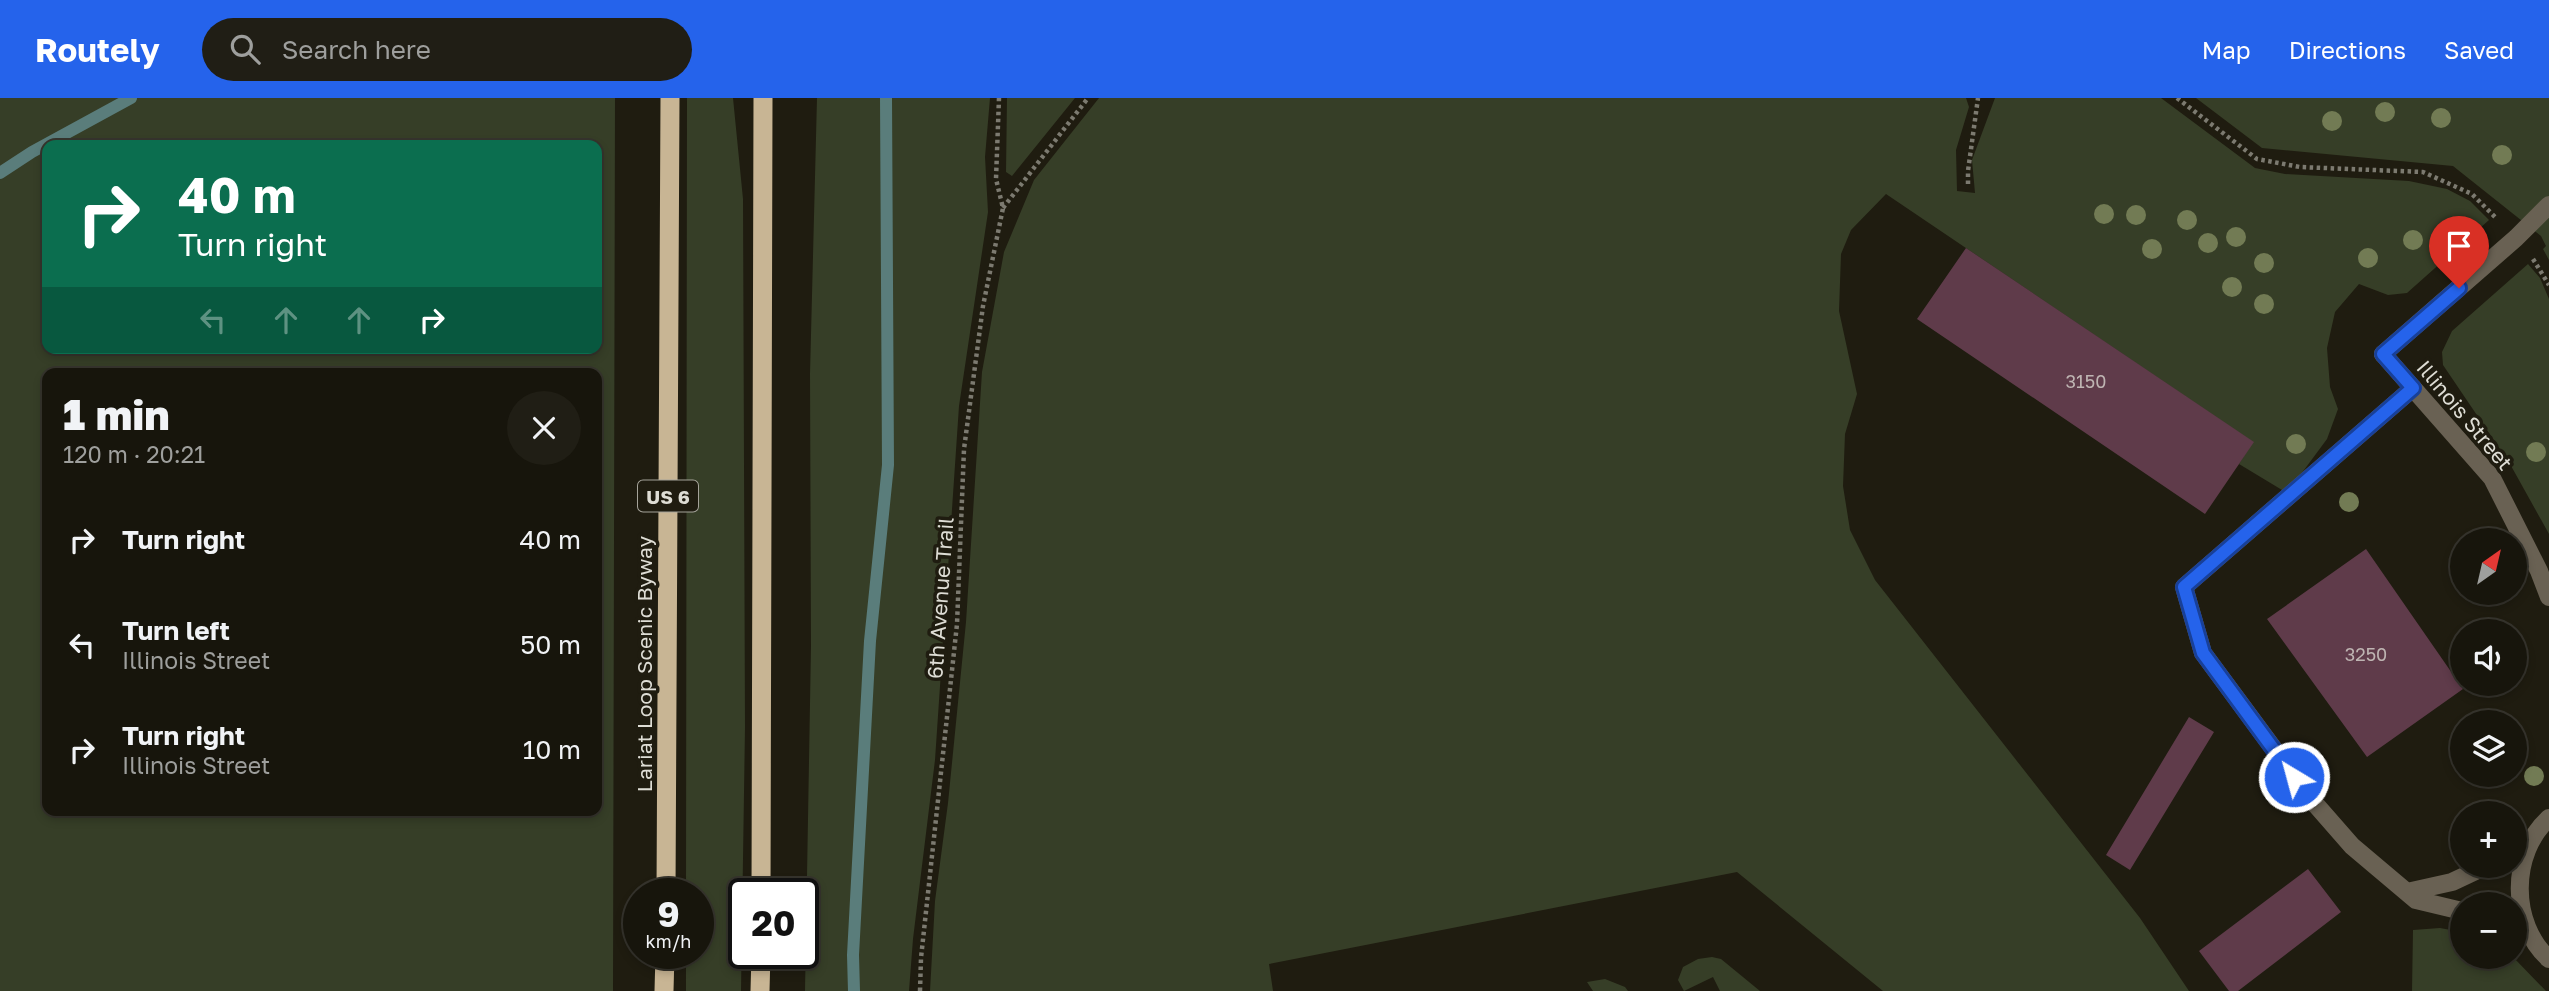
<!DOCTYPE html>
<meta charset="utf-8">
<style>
body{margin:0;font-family:"Golos Text",sans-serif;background:#201e15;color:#f1f3f6;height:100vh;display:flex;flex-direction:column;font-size:26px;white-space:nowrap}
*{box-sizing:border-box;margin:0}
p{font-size:23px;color:#9e9f9d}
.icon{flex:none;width:38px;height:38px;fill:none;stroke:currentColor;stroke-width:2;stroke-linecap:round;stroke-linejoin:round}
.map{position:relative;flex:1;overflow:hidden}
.sheet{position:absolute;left:42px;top:270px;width:560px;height:448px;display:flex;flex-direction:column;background:#17150c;border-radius:14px;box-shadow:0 4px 10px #0003,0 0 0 2px #36342d}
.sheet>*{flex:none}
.hud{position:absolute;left:42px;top:42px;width:560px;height:214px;border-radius:14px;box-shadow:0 4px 10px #0003,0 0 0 2px #36342d;background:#0b6e4f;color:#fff;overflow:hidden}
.needle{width:46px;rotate:34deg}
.tools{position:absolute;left:2450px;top:430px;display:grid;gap:14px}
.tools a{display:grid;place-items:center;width:77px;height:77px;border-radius:50%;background:#17150c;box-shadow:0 4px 10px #0003,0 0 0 2px #36342d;font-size:35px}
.speed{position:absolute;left:623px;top:780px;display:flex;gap:14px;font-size:35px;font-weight:700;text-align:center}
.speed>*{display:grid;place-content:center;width:91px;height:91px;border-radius:50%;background:#17150c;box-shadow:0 4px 10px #0003,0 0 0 2px #36342d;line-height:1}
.speed small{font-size:18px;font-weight:400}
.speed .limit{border:4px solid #111;border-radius:10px;background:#fff;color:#111}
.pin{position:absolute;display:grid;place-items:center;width:60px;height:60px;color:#fff;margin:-72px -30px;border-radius:50% 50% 50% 0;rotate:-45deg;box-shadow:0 0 7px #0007}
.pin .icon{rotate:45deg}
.me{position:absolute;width:77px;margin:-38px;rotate:323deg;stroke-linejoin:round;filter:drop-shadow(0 0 5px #0008)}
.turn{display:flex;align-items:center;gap:24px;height:147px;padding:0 21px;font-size:32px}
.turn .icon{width:91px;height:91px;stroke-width:2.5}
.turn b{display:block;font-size:49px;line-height:60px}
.lanes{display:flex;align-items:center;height:66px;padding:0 21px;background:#0003;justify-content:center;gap:35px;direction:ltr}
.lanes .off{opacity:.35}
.round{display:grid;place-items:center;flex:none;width:74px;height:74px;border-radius:37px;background:#201e15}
.head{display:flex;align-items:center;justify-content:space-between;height:119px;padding:0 21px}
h1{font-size:42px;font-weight:800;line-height:52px}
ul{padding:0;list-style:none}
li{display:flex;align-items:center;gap:21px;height:105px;padding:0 21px}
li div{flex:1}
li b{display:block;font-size:26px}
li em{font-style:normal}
header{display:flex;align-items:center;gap:42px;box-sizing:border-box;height:98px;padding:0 35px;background:#2563eb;color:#fff}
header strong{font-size:33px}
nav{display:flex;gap:38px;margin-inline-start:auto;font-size:24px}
.search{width:490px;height:63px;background:#201e15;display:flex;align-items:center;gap:18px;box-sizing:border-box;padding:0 24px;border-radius:38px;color:#9e9f9d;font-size:26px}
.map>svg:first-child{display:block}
</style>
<header>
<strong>Routely</strong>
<div class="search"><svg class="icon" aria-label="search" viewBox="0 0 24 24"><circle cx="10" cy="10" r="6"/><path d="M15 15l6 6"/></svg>Search here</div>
<nav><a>Map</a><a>Directions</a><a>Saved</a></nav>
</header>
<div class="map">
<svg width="2549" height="893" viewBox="0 0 2549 893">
<rect width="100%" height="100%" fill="#1f1c10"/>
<path fill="#363e27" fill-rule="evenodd" d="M0 0H615L613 893H0ZM597 47V250H47V47ZM47 275H597V712H47Z
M687 0H733L743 101 745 629 741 893H686V856H698V796H686Z
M817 0H990L985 59 988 114 959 308 935 662 913 841 909 893H805L811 548 810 276Z
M1007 0H1075L1012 78 1006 74Z
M1099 0H1966L1969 9 1956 52 1957 93 1975 95 1972 62 1995 0H2161L2255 70 2285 76 2409 83 2447 91 2470 103 2489 122 2407 195 2388 197 2359 186 2335 214 2327 250 2330 289 2338 311 2327 341 2287 395 2239 366 2253 344 1886 96 1851 132 1841 156 1839 213 1857 296 1845 336 1843 388 1850 432 1875 482 2140 820 2189 893H1883L1737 774 1269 866 1273 893H930L935 803 948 705 966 524 982 274 1004 154 1034 82Z
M2196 0H2549V162L2543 151 2546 148 2541 138 2453 68 2262 50Z
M2528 166 2540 180 2549 201V436L2510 366 2443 267 2442 254 2452 233Z
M2440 830 2462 834V859H2513L2546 893H2412L2413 832Z
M1712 859 1721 861 1760 893H1720L1713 879 1684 893 1678 882 1683 869 1698 861Z
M1605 881 1625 889 1628 893H1593L1587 884Z"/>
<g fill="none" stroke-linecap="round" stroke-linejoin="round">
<path stroke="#5a7d7b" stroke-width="12" d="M0 75 32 54 131 0
M854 893 853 857 870 543 888 367 886 0"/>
</g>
<path fill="#5f3b4a" d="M1966 150 2254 344 2205 416 1917 221Z
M2366 451 2463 591 2367 659 2267 521Z
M2189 619 2214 634 2130 772 2106 757Z
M2308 771 2341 814 2238 893H2229L2199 853Z"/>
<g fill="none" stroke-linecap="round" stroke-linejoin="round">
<path stroke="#7c7a70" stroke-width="4.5" stroke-dasharray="3.5 3.5" stroke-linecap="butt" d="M2177 0 2257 61 2300 69 2423 74 2472 96 2497 121
M1968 86V73L1978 0
M1003 110 1088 0
M2533 161 2549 187
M920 893 921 860 957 526 964 351 983 208 1003 110 996 81 999 0"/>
<path stroke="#696153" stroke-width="18" d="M2383 256 2516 140 2549 107
M2413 290 2184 489 2203 555 2310 700 2352 748 2416 802 2462 813
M2407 794 2452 784 2486 768"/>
<path stroke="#696153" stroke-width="18" d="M2383 256 2492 380 2539 473 2549 499
M2549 720C2510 755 2510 826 2549 861"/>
<path stroke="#c8b594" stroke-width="19" d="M666 796 670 0
M761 796 763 0
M664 893 665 856
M760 893 761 856"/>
</g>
<g fill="#727b54">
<circle cx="2385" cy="14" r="10"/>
<circle cx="2441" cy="20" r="10"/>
<circle cx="2332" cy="23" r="10"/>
<circle cx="2502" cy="57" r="10"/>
<circle cx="2104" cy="116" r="10"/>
<circle cx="2136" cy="117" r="10"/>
<circle cx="2187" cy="122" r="10"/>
<circle cx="2236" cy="139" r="10"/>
<circle cx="2413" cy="142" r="10"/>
<circle cx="2208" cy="145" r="10"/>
<circle cx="2152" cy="151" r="10"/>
<circle cx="2368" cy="160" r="10"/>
<circle cx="2264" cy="165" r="10"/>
<circle cx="2232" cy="189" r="10"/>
<circle cx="2264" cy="206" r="10"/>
<circle cx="2296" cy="346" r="10"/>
<circle cx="2536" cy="354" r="10"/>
<circle cx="2349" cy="404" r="10"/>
<circle cx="2534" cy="678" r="10"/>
</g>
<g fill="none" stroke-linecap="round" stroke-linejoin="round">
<defs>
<path id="route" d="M2294 679 2203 555 2184 489 2413 290 2383 256 2459 190"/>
</defs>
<use href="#route" stroke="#184099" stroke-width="18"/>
<use href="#route" stroke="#2563eb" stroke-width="12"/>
</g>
<g text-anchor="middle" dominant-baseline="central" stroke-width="7" stroke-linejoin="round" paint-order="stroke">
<g font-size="18" fill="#beb4b2">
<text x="2086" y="283">3150</text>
<text x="2366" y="556">3250</text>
</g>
<rect fill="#1f1c10" stroke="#a5a39a" stroke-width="2" x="638" y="382.5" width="60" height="31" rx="5"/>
<g font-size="19" font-weight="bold" fill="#deddd5">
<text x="668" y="398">US 6</text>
</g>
<g font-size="21" fill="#deddd5" stroke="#1f1c10">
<text transform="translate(2465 317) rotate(50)">Illinois Street</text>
<text transform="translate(940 500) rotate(-86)">6th Avenue Trail</text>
<text transform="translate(644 566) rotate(-90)">Lariat Loop Scenic Byway</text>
</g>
</g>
</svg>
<div class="tools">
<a><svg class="needle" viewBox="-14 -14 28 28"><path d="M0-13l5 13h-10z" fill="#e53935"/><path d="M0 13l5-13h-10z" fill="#9e9f9d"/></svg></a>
<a><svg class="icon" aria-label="sound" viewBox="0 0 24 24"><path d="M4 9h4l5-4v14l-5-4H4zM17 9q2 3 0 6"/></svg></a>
<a><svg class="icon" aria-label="layers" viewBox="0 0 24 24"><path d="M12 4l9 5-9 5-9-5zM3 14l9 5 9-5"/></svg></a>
<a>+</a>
<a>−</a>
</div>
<div class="speed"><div>9<small>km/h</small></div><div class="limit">20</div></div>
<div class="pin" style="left:2459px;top:190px;background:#d93025"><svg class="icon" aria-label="arrive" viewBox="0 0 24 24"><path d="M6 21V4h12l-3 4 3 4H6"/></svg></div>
<svg class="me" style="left:2294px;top:679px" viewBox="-20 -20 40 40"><circle r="17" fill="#2563eb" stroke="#fff" stroke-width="3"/><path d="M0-11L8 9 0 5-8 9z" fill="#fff"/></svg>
<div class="hud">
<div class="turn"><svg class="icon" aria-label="right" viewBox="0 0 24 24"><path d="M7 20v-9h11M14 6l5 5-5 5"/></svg><div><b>40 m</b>Turn right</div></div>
<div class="lanes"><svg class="icon off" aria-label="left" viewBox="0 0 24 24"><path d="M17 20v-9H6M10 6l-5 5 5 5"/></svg><svg class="icon off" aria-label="ahead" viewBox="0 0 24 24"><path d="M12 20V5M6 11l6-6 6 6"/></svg><svg class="icon off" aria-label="ahead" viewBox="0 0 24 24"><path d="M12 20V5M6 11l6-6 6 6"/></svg><svg class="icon" aria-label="right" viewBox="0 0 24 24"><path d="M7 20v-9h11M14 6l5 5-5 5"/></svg></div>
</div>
<section class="sheet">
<div class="head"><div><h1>1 min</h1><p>120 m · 20:21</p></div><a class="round"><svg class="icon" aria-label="close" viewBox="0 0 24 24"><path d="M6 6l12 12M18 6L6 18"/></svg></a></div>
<ul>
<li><svg class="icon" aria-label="right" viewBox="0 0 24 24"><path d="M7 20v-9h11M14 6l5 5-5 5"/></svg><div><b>Turn right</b></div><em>40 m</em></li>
<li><svg class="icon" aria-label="left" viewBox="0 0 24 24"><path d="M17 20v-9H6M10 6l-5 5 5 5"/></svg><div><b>Turn left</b><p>Illinois Street</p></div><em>50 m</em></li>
<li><svg class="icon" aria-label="right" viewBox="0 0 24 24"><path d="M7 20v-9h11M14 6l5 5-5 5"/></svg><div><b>Turn right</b><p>Illinois Street</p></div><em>10 m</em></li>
</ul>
</section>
</div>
